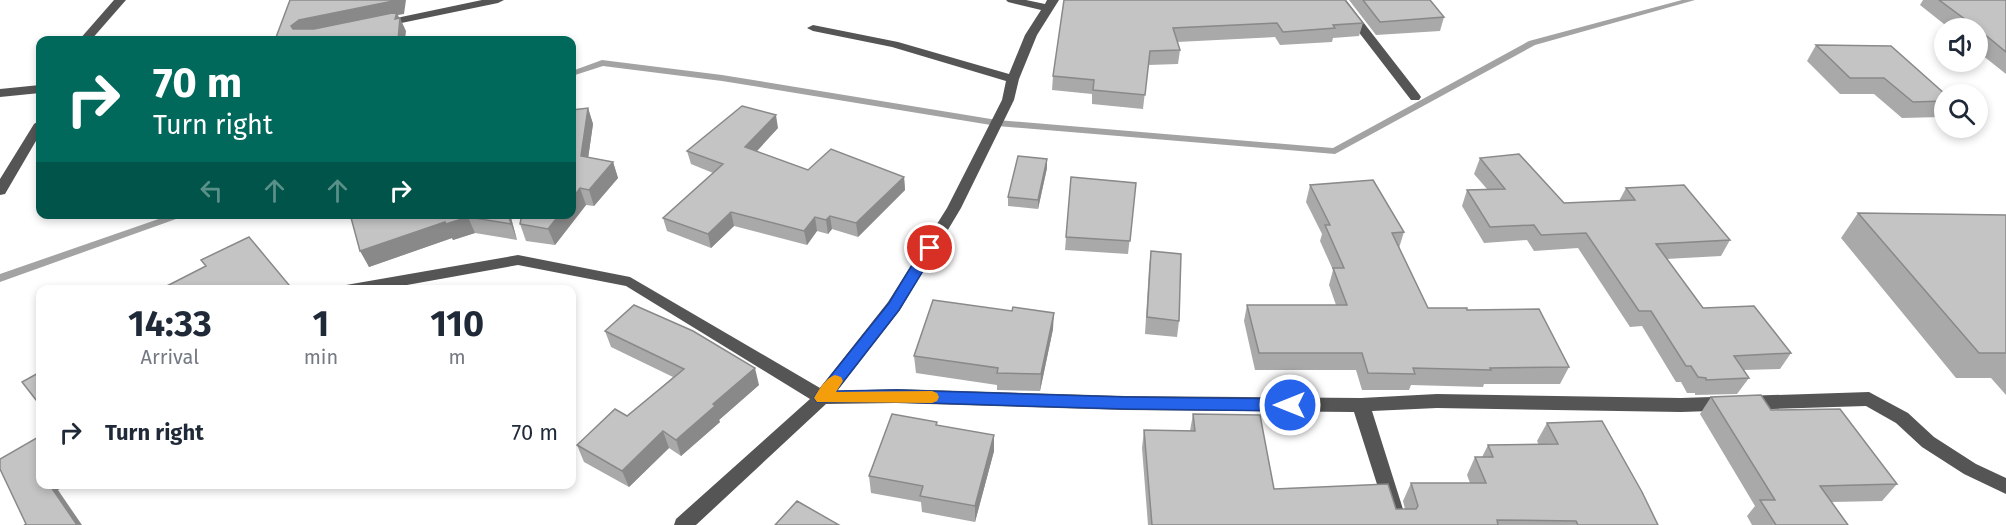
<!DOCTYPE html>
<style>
body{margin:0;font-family:"Fira Sans",sans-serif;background:#f2f2f3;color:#1f2937;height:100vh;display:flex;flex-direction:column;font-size:22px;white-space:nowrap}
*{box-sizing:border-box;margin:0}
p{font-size:20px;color:#747a83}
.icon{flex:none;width:33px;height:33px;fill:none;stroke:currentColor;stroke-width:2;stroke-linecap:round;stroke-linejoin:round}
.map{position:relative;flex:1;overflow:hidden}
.sheet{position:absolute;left:36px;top:285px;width:540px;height:204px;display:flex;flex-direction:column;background:#fff;border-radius:12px;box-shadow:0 3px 9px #0003}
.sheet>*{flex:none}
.banner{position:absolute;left:36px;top:36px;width:540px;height:183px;border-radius:12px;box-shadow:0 3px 9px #0003;background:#00695c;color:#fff;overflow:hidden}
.buttons{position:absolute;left:1934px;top:18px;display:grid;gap:12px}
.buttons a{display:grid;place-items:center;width:54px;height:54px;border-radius:50%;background:#fff;box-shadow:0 3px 9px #0003;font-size:30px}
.pin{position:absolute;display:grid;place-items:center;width:51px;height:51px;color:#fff;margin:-26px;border:3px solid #fff;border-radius:50%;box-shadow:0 2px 6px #0007}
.me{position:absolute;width:66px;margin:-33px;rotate:270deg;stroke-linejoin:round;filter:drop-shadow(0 0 4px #0008)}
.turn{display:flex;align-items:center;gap:21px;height:126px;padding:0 18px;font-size:27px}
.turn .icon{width:78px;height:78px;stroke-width:2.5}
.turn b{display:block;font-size:42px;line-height:51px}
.lanes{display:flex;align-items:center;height:57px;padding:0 18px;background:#0003;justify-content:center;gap:30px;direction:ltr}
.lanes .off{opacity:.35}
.eta{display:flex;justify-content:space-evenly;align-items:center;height:102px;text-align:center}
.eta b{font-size:36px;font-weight:700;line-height:42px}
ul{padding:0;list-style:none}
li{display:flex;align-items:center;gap:18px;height:90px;padding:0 18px}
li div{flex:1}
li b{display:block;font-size:22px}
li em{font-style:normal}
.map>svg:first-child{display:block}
</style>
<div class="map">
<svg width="2006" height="525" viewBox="0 0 2006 525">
<rect width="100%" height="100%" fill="#fff"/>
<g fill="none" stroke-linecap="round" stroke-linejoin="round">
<path fill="#a3a3a3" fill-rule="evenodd" d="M1682 0H1695L1535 45 1335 154 997 126 722 81 603 66 572 76V71L602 60 722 75 997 120 1333 148 1529 41Z
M173 214H190L0 282V274Z"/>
<path fill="#555" fill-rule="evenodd" d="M114 0H126L91 40H79Z
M482 0H504L498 3 382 27 376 24 382 21Z
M1006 0H1026L1045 4 1047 0H1059L1037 35 1019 79 1014 100 961 208 900 310 837 391 896 389 1125 396 1361 398 1437 394 1681 398 1869 392 1908 413 1934 437 1976 464 2006 478V494L1964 474 1922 447 1896 423 1866 406 1681 412 1437 408 1372 411 1408 525H1390L1354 412 1125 410 896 403 826 404 696 525H674L676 519 810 399 626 286 518 265 379 290H339L346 285 518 255 630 277 820 388 888 302 947 208 1002 100 1006 81 892 47 813 31 807 28 813 25 898 42 1009 74 1025 35 1041 10 1008 2Z
M1334 0H1346L1419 94 1421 97 1419 100H1411Z
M40 85V93L0 97V89Z
M40 120V134L5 194 0 195V179L34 124Z"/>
</g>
<path fill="#a9a9a9" d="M1064 0 1363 23 1359 36 1333 38 1332 42 1280 45 1275 37 1177 42 1180 50 1178 64 1148 65 1143 109 1092 104V94L1052 90 1053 76Z
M1349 0H1430L1444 17 1440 31 1376 35Z
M1923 0H2006V74L1977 51V28H1949L1920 5Z
M1816 45 1944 94V112L1941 117 1902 118 1874 94H1840L1807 61Z
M588 108 593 124 588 158 613 162 618 178 594 206 586 205 555 245 526 241 520 224Z
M778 128 756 151 808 170 904 177 905 190 858 237 832 229 828 234 817 231 807 245 734 226 711 248 667 231 663 218 713 173 691 164 687 151Z
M1480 158 1564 203 1619 201 1626 188 1730 240 1721 256 1666 259 1703 308 1791 353 1780 369 1743 370 1749 378 1737 394 1695 395V393H1687L1681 382H1676L1642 326 1630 327 1578 248 1534 251 1527 240 1484 243 1462 206 1467 190 1487 189 1474 174Z
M1047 168 1038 209 1008 206V197Z
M1071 177 1136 183 1128 254 1065 250Z
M1310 185 1404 232 1399 248 1428 308 1467 310 1569 367 1560 384H1484L1483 387 1411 385 1409 390H1362L1356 370H1255L1244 321 1247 305H1336L1329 285 1333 270 1320 241 1322 234 1306 202Z
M1858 213 2006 215V395L1991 378H1956L1841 238Z
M350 214H510L517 240 475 233 453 240 452 238 369 267Z
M1151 251 1179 321 1177 337 1145 334 1149 268Z
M1053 329 1040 391 997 390V385L916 373 914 356Z
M605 331 759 385 719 420 720 422 681 456 669 448 629 487 584 462 577 445 627 416 673 377 611 347Z
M1711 397 1771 410 1897 484 1882 501 1831 502 1848 525H1752L1747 516 1755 506 1700 414Z
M1193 414 1274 489 1396 509H1405L1403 501 1411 483H1470L1467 475 1475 457H1482L1488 445H1539L1537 441 1547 423 1658 525H1148L1142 448 1144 430 1190 431Z
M937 422V425L994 435V451L975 522 922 512 921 502 871 493 869 476Z"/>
<path fill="#898989" d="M398 0H406L404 14 398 15 400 20V18L406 31 405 40H298L291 26 299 20Z
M588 108 593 124 586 173 581 156Z
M776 115 778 128 748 161 745 147Z
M1047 159V168L1038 209V200Z
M613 162 618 178 594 206 589 190Z
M904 177 905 190 858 237 856 223Z
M580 188 586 205 555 245 548 229 560 214H572V199Z
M731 212 734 226 711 248 708 234Z
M508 214H510L517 240 511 224Z
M830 216 832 229 828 234 826 220Z
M468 217 475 233 453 240 452 238 369 267 360 251 445 222Z
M815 217 817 231 807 245 804 231Z
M289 285 292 290H280Z
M1054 313 1053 329 1040 391 1041 374Z
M755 368 759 385 719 420 720 422 681 456 676 440 713 404Z
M663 431 669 448 629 487 622 471Z
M994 435V451L975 522V506Z
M49 484H68L58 490 82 525H77Z"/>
<path fill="#c4c4c4" stroke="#898989" stroke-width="1.5" d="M290 0H398L299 20 291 26 293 29H314L397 12 395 19 400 18 398 40H275Z
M1064 0H1345L1363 23 1333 25 1335 28 1283 32 1277 23 1173 28 1180 50 1150 51 1145 95 1093 90 1094 80 1053 76Z
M1363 0H1430L1444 17 1380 22Z
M1939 0H2006V52L1977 28Z
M198 37 196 40H154L155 38Z
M1816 45 1891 46 1945 94H1944V101L1913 102 1884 78H1850Z
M742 106 776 115 745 147 808 170 831 149 904 177 856 223 830 216 826 220 815 217 804 231 731 212 708 234 663 218 723 164 687 151Z
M588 108 581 156 613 162 589 190 580 188 572 199V110Z
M1519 154 1564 203 1635 200 1626 188 1684 185 1730 240 1656 244 1703 308 1754 306 1791 353 1734 356 1749 378 1706 380V378L1698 377 1691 366H1686L1651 311H1639L1586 233 1541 235 1534 225 1490 227 1467 190 1505 189 1480 158Z
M1018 156 1047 159 1038 200 1008 197Z
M1071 177 1136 183 1130 241 1066 237Z
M1373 180 1404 232 1392 233 1428 308H1467V310L1539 309 1569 367 1490 368 1491 370 1413 368 1415 374 1368 373 1362 353H1259L1247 305H1347L1333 268H1344L1325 225H1330L1310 185Z
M1858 213 2006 215V353H1979Z
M350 214H508L511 224 468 217 446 224 445 222 360 251Z
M522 214H560L548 229 520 224Z
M249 237 289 285 280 290H159L206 266 201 260Z
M1151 251 1181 254 1179 321 1147 317Z
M387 286 393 290H382Z
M933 300 1012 311 1013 307 1054 313 1041 374 997 373 998 368 914 356Z
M634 305 693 331 755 368 713 404 715 406 676 440 663 431 622 471 577 445 615 409 627 416 684 369 605 331Z
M40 372V405L22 382Z
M1761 395 1771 410 1840 409 1897 484 1820 486 1848 525H1776L1760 500H1775L1711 397Z
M892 414 937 422 936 425 994 435 975 506 920 496 923 486 869 476Z
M1193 414 1260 415 1274 489 1388 484 1396 509H1416L1418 506 1411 483H1486L1475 457H1493L1488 445 1558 444 1547 423 1602 421 1642 492 1658 525H1578L1576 521 1497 520 1498 525H1152L1144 430 1195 431Z
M40 436V484H49L77 525H24L26 524 0 469V459Z
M797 501 839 525H775Z"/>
<path fill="#2563eb" stroke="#184099" stroke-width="1.5" d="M930 243 937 248 899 310 836 391 897 390 1125 397 1290 399 1295 400 1298 405 1295 409 1290 411 1125 409 897 402H817L814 398 817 393 889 303 925 244Z"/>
<path fill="#f59e0b" d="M835 375 841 377 843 381 836 392 932 391 937 393 939 397 937 401 932 403 817 402 814 398C819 389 826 378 835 375Z"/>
</svg>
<div class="buttons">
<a><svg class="icon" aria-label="sound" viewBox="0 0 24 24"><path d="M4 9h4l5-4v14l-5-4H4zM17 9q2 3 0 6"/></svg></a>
<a><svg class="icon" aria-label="search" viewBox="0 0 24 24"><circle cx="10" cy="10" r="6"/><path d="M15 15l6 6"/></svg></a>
</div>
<div class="pin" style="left:930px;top:248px;background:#d93025"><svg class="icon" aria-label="arrive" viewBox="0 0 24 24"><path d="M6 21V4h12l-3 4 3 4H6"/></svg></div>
<svg class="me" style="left:1290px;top:405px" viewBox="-20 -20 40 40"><circle r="17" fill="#2563eb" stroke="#fff" stroke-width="3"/><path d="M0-11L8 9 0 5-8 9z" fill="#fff"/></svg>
<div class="banner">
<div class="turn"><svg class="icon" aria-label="right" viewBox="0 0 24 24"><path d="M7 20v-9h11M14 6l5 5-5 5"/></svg><div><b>70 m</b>Turn right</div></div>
<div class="lanes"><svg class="icon off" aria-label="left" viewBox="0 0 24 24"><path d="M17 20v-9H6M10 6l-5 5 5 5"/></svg><svg class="icon off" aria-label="ahead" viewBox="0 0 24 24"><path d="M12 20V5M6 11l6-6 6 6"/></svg><svg class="icon off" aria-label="ahead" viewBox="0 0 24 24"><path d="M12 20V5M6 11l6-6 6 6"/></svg><svg class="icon" aria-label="right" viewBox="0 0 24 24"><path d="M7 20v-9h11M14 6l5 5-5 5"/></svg></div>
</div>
<section class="sheet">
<div class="eta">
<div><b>14:33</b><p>Arrival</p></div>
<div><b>1</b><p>min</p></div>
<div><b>110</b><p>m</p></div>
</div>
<ul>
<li><svg class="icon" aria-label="right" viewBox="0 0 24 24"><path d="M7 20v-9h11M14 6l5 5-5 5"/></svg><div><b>Turn right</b></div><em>70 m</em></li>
</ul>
</section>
</div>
